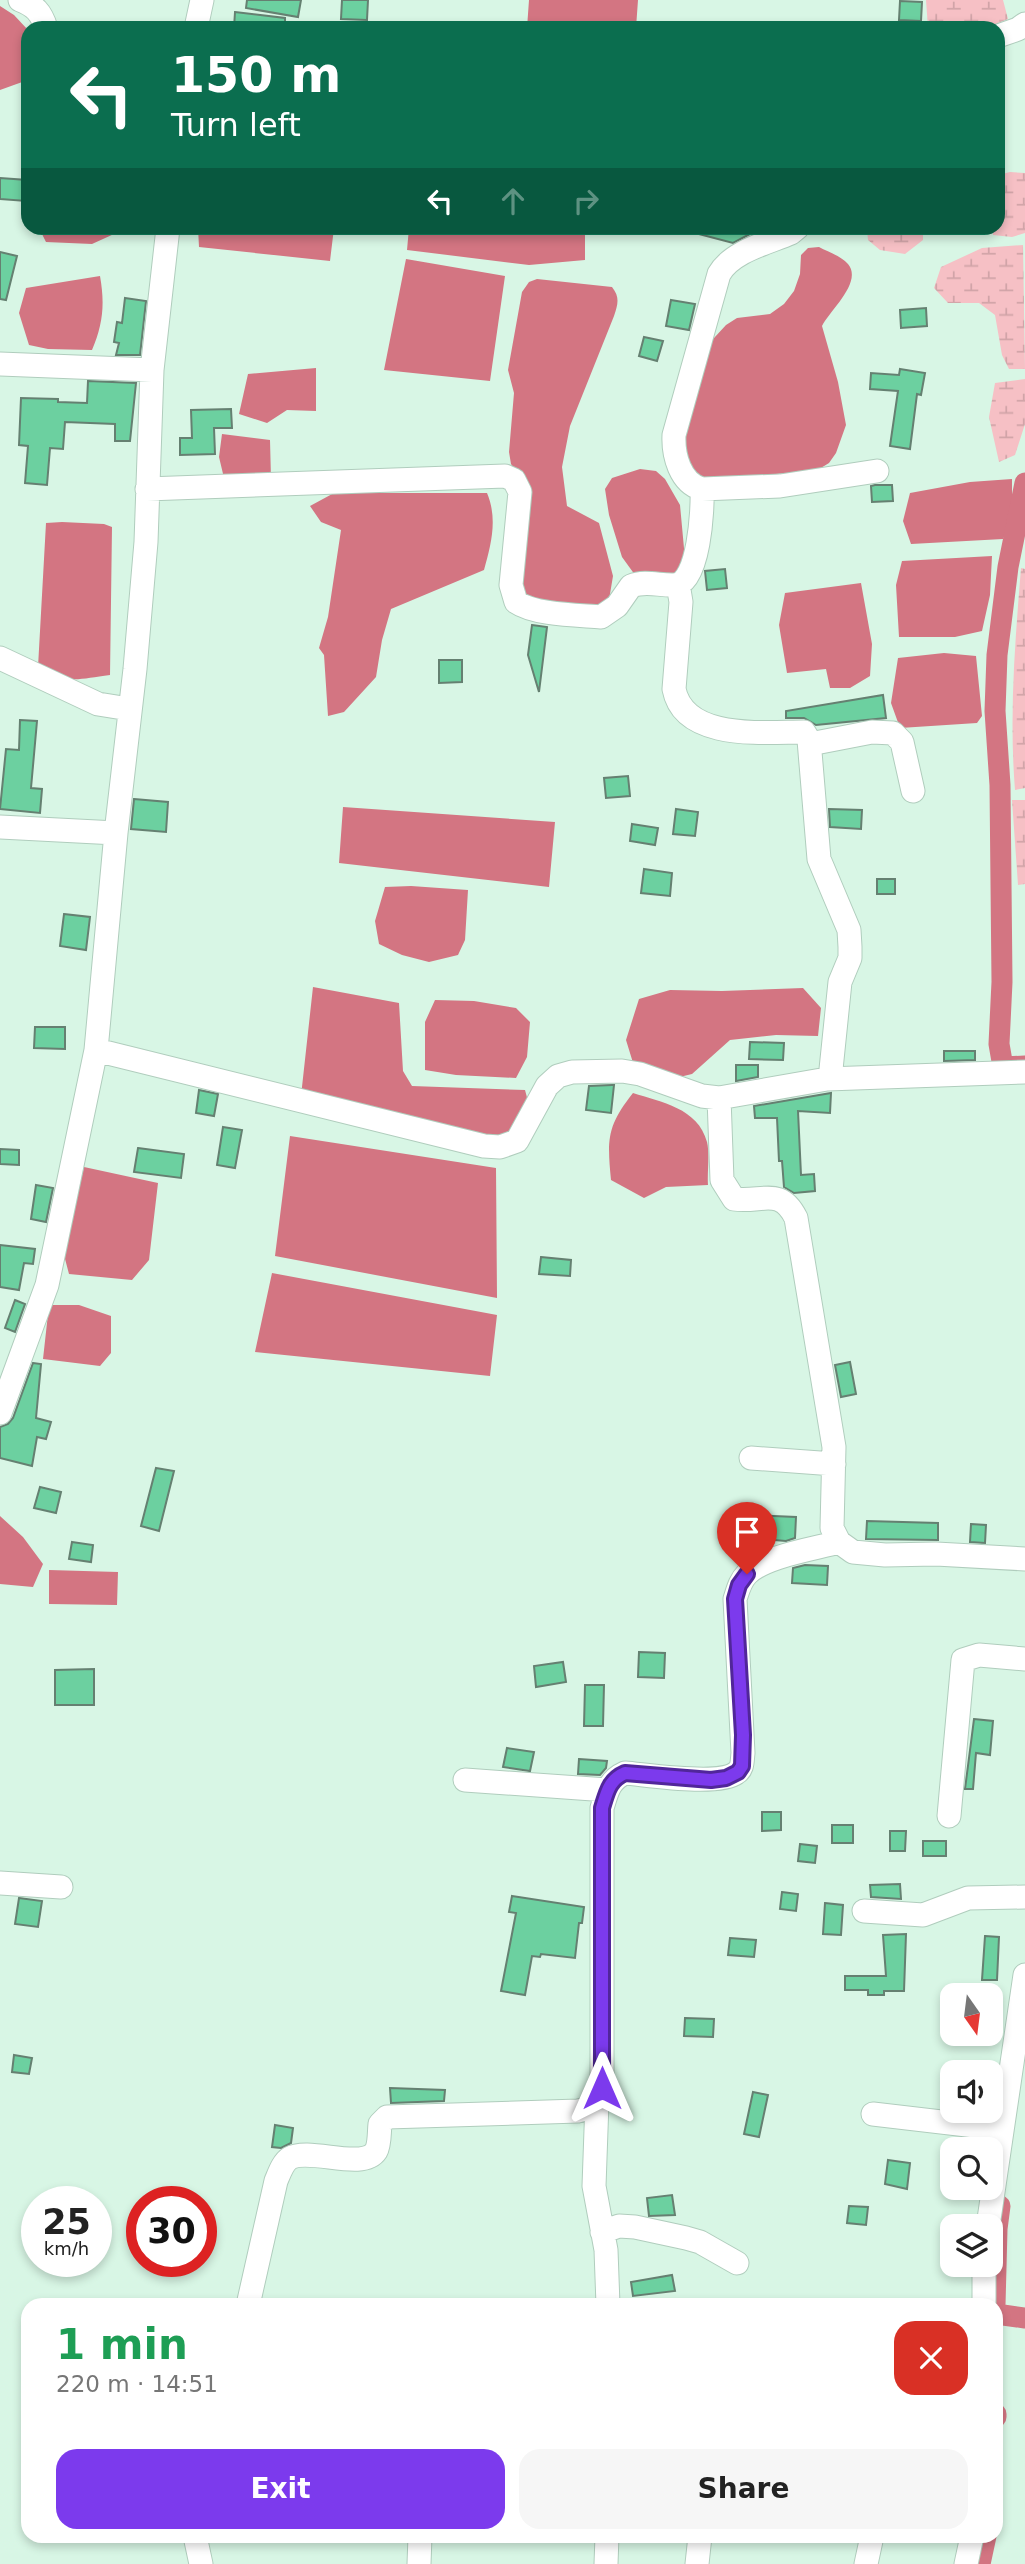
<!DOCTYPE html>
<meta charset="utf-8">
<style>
body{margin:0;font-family:"DejaVu Sans",sans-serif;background:#f6f6f6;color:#222;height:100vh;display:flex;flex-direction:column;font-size:26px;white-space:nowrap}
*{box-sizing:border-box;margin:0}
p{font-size:23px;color:#767676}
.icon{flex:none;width:38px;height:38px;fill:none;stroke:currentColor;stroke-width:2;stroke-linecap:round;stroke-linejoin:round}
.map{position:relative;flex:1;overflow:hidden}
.side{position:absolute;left:21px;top:2298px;width:982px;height:245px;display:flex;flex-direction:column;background:#fff;border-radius:21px;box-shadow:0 4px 10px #0003}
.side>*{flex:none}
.hud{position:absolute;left:21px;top:21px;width:984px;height:214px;border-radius:21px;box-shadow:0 4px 10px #0003;background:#0b6e4f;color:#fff;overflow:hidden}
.needle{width:46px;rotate:166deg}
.fabs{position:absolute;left:940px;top:1983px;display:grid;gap:14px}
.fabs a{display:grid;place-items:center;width:63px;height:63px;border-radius:14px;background:#fff;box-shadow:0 4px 10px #0003;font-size:35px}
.speed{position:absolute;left:21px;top:2186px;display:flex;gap:14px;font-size:35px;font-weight:700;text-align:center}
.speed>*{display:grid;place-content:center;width:91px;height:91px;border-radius:50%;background:#fff;box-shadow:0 4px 10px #0003;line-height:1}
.speed small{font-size:18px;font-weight:400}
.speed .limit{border:10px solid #d22;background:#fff;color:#111}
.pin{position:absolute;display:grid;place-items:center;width:60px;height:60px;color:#fff;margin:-72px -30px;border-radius:50% 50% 50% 0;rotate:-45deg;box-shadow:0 0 7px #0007}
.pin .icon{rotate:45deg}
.me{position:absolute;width:77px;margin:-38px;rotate:0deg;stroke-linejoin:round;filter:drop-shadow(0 0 5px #0008)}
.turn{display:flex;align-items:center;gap:24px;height:147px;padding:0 35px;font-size:32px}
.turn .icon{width:91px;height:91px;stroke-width:2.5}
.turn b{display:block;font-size:49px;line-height:60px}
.lanes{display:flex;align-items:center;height:66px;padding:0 35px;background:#0003;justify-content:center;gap:35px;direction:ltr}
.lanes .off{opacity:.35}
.round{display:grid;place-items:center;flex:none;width:74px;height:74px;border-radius:21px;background:#f6f6f6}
.headline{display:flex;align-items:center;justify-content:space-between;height:119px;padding:0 35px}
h1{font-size:42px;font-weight:700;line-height:52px;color:#1e9e55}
.action{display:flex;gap:14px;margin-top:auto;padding:14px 35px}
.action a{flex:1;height:80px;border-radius:21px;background:#7c3aed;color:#fff;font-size:28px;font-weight:700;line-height:80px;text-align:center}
.action a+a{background:#f6f6f6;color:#222}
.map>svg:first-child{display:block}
</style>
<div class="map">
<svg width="1025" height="2564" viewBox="0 0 1025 2564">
<defs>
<pattern id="wetland-marsh" width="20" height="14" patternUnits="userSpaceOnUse" patternTransform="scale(1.75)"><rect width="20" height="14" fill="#f6c0c5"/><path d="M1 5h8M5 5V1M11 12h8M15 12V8" fill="none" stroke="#d1a4a8"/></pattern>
</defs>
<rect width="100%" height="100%" fill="#d8f6e5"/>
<path fill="url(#wetland-marsh)" d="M926 0H1003L1008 19 986 28H928Z
M1010 172 1025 173V233L1012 237 993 235V228H998V175Z
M867 228H923V240L905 254 880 250 868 240Z
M1023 245 1025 369H1009L1002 355 995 315 979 303H948L934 288 941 267 982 248Z
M1025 379V424L1015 455 999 462 989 417 995 383Z
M1021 568 1025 569V788L1015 790C1009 715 1015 642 1021 568Z
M1012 800H1025V884L1018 885Z"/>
<path fill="#d37582" d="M529 0H638L636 28H527Z
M0 6 14 15 28 30V72L25 81 0 90Z
M39 228H113L114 234 92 244 46 242Z
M198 228H334L330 261 199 247Z
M409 228H585V260L529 265 407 250Z
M819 247C828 252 841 256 848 264 863 282 830 310 822 326L838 382 846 425 836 453 829 463 816 471 761 475 706 483 681 458 703 350 726 325 737 318 770 314 784 304 794 291 800 274 801 255 808 248Z
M406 259 505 276 490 381 384 370Z
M100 276C105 304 103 324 92 350L48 349 29 345 19 313 26 288Z
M537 279 612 287C620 297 618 304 614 316L570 426 562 467 567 506 599 523 613 576 609 600 599 608 524 600 521 587 517 473 511 464 509 452 514 393 508 370 522 292 529 282Z
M316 368V411L287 410 267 423 239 414 248 374Z
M222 434 270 440 271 479 224 478 219 457Z
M640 469 656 471 665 479 680 505 685 559 677 575H635L622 557 609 515 605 489 612 478Z
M1012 479V519L1003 539 911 544 903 521 910 493 970 482Z
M334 493H487C498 519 491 545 484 570L391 609 382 640 376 677 344 712 328 716 324 655 319 648 328 617 341 530 321 522 310 506Z
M62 522 104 524 112 527 110 675C78 679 67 685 38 667L46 523Z
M992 556 990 595 982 631 955 637H899L896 585 902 561Z
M861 583 872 644 870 676 850 688H830L826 669 787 673 779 625 785 593Z
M944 653 976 656 982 716 977 723 900 728 891 703 898 658Z
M343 807 555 822 549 887 339 863Z
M411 886 468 890 465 940 458 955 429 962 402 955 379 944 375 921 385 887Z
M313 987 399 1003 403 1071 412 1086 525 1090 529 1105 509 1137 459 1133 301 1096Z
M803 988 821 1008 818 1036 776 1035 730 1040 692 1074 667 1080 634 1066 626 1040 639 999 670 990 722 991Z
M435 1000 474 1001 516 1008 530 1022 527 1057 516 1078 456 1075 425 1070V1022Z
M633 1093C661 1102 698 1108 707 1142 710 1155 707 1172 708 1185L666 1187 644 1198 611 1180C607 1139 607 1126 633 1093Z
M290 1136 496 1168 497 1298 275 1256Z
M84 1167 158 1183 149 1260 132 1280 69 1274 64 1255Z
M272 1273 497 1315 490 1376 255 1352Z
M49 1305H79L111 1316V1353L100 1366 43 1359Z
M0 1516 23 1537 43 1564 33 1587 0 1584Z
M49 1570 118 1572 117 1605 49 1604Z"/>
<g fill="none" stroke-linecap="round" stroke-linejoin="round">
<path stroke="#d37582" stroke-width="21" d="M1025 483 1008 567 997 655 995 711 1000 785 1002 982 999 1044 1003 1067 1025 1066
M995 2305 997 2229 1000 2206
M996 2314 1025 2318
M996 2414V2417
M980 2564 986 2536"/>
</g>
<path fill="#6cd0a0" stroke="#658071" stroke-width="2" d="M247 0H301L298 17 246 8Z
M342 0H368L367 20 341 19Z
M900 1 922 2 921 21 899 20Z
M235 12 285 18V28H234Z
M0 178 27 180 26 201 0 199Z
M696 228H752L750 234 733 243 695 233Z
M0 252 17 256 6 300 0 299Z
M125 298 146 301 140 355H116L119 343 114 342 117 322 122 323Z
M671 300 695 304 689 330 666 326Z
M926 308 927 326 901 328 900 310Z
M644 337 663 341 657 361 639 356Z
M900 369 925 373 921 395 917 394 910 449 890 446 898 391 870 389 871 373 899 375Z
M88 381 136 383 130 441H115V424L65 422 63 449 50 448 47 485 25 483 28 446 19 445 21 398 58 399V402L87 403Z
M231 409 232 428H214L215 454 180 455V438H192L191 410Z
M875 485H892L893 501 872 502 871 486Z
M725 569 727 588 707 590 705 571Z
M532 625 547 627 539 692 528 655Z
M439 660H462V682L439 683Z
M883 695 886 718 816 725 804 718H786V711Z
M20 720 37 721 31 788 42 789 40 813 0 809 6 749 19 750Z
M628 776 630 796 606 798 604 778Z
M134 799 168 802 166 832 131 829Z
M676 809 698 812 695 836 673 834Z
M829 809 862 810 861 829 830 827Z
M632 824 658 828 655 845 630 841Z
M644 869 672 873 670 896 641 893Z
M877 879H895V894H877Z
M64 914 90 917 86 950 60 946Z
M35 1027H65V1049L34 1048Z
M750 1042 784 1043 783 1060 749 1059Z
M944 1051H975V1060L944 1061Z
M736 1065H758V1077L736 1081Z
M612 1085H614L611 1113 586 1110 589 1086Z
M199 1090 218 1094 214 1116 196 1113Z
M831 1093 830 1113 798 1111 801 1175 814 1174 815 1191 794 1193 784 1187 782 1161H779L777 1118H755L754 1106Z
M223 1127 242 1130 235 1168 217 1165Z
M138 1148 184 1154 181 1178 134 1172Z
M0 1149 19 1150V1165L0 1164Z
M36 1185 53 1188 46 1222 31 1219Z
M0 1245 35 1249 33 1264 24 1263 19 1290 0 1287Z
M541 1257 571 1260 570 1276 539 1274Z
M15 1300 25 1304 15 1332 5 1328Z
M850 1362 856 1394 841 1397 835 1365Z
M33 1363 41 1364 36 1418 51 1422 46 1439 37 1437 32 1466 0 1458V1427L8 1424 13 1418Z
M156 1468 174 1471 159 1531 141 1526Z
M40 1487 61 1492 56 1513 34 1508Z
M735 1506 753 1507V1515L796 1517 795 1538 786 1541 751 1538V1544L732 1543Z
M867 1521 938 1523V1540L866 1539Z
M971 1524 986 1525 985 1543 970 1542Z
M72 1542 93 1545 91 1562 69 1559Z
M805 1565 828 1566 827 1585 792 1583 793 1568Z
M639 1652 665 1653 664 1678 638 1677Z
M563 1662 566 1682 536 1687 534 1666Z
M94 1669V1705H55V1670Z
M585 1685H604L603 1726H584Z
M974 1719 993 1721 990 1755 976 1753 973 1789H965Z
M507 1748 534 1752 530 1771 503 1767Z
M579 1759 607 1761 606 1768 600 1775 578 1774Z
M762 1812H781V1830L762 1831Z
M832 1825H853V1843H832Z
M890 1831H906L905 1851H890Z
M923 1841H946V1856H923Z
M800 1844 817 1846 815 1863 798 1861Z
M900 1884 901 1899 871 1897 870 1885Z
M782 1892 798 1894 796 1911 780 1909Z
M512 1896 584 1907 582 1923H579L575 1958 541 1954 540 1957 532 1956 525 1995 501 1991 516 1913 509 1912Z
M19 1898 42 1901 38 1927 15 1924Z
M825 1903 843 1905 841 1935 823 1934Z
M906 1934 904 1991H884V1995H868V1990H845V1976H886L883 1935Z
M985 1936 999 1937 997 1980H982Z
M730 1938 756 1940 754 1957 728 1955Z
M685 2018 714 2019 713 2037 684 2036Z
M14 2055 32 2058 29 2074 12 2072Z
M390 2088 445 2090 444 2101 391 2103Z
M753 2092 768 2095 759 2137 744 2134Z
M275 2125 293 2128 291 2143 281 2148 272 2147Z
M888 2160 910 2163 907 2189 885 2184Z
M672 2195 675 2215 649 2216 647 2198Z
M849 2206 868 2207 866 2225 847 2223Z
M672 2275 675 2291 633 2296 631 2282Z"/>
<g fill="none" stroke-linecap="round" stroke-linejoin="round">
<defs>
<path id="minor" d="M20 0C35 6 41 12 46 28
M196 28 202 0
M998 36 1018 29 1025 24
M0 364 152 370
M147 489 505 476 514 480 520 492 511 585 516 602C535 615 578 615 601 617L617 606 631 586C646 580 660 586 675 585 699 583 703 509 702 489 680 483 673 455 674 435L719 274C732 251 768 243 791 233L797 228
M702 489 780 486 877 471
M678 584 681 602 674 689C684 741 764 732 804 732L809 740 819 859 849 930 850 947V958L840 982 830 1079
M0 658 98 704 129 709
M810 744 872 732 893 733 902 742 913 791
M0 827 116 833
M96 1050 484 1146 500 1147 517 1141 547 1086 558 1076 572 1072 622 1071 640 1074 702 1096 719 1098 827 1079 1025 1072
M719 1098 722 1180 734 1199C762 1203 780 1186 796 1218L834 1447 832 1528 839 1542 853 1552 885 1555 936 1554 1025 1559
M0 1413 47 1285 96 1050 116 833 135 669 146 542 152 370 168 228
M751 1458 834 1464
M465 1780 607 1790
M949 1816 963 1660 979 1655 1025 1659
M0 1883 61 1887
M864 1911 923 1915 968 1898 1025 1897
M597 2102 594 2186 606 2250 608 2305
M873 2114 1001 2129
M988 2226 1025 1975
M602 2232 619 2226 635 2227 686 2238 700 2242 737 2263
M248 2305 276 2181C279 2174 283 2162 290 2158 310 2147 363 2171 376 2151 380 2144 379 2132 380 2124L387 2117 578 2111C593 2108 597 2102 602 2088V1808C607 1792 609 1780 625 1773 649 1775 718 1786 736 1773 743 1769 742 1761 743 1753L735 1599C738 1590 740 1581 747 1574 765 1556 814 1549 839 1542
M984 2305V2264
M195 2536 201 2564
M419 2564 420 2536
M606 2564 607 2536
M697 2564 700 2536
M866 2564 872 2536
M966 2564 972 2536"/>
</defs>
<use href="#minor" stroke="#b0cdbd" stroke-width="25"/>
<use href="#minor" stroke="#fff" stroke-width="23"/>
</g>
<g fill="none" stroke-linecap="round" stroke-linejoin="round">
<defs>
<path id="route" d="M602 2088V1808C607 1792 609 1780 625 1773L711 1780 726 1778 738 1772 742 1766 743 1735 735 1599 739 1585 747 1574"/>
</defs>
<use href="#route" stroke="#51269a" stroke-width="18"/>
<use href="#route" stroke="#7c3aed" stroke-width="12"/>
</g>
</svg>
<div class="fabs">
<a><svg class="needle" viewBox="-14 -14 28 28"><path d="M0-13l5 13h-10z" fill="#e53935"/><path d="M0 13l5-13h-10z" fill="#767676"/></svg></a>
<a><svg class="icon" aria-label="sound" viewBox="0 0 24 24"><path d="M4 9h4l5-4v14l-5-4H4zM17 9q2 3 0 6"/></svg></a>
<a><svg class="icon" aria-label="search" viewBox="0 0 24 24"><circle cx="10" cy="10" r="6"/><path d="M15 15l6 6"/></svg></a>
<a><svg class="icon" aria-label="layers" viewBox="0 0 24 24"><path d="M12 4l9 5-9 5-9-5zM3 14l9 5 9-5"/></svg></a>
</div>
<div class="speed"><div>25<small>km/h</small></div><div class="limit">30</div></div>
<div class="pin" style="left:747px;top:1574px;background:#d93025"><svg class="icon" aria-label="arrive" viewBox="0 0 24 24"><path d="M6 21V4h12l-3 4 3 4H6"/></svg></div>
<svg class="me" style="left:602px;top:2088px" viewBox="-20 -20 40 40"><path d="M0-17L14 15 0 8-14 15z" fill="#7c3aed" stroke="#fff" stroke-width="4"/></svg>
<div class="hud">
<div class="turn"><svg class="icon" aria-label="left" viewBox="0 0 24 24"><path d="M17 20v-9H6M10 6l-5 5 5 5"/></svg><div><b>150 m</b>Turn left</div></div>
<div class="lanes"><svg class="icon" aria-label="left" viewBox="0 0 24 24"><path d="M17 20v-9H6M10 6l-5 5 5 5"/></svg><svg class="icon off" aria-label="ahead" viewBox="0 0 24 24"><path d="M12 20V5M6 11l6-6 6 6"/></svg><svg class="icon off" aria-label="right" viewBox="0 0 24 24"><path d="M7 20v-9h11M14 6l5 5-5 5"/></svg></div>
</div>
<section class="side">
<div class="headline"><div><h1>1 min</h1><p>220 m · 14:51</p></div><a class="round" style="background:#d93025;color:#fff"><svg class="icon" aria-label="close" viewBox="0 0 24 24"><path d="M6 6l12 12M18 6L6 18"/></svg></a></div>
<div class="action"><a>Exit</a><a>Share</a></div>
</section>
</div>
